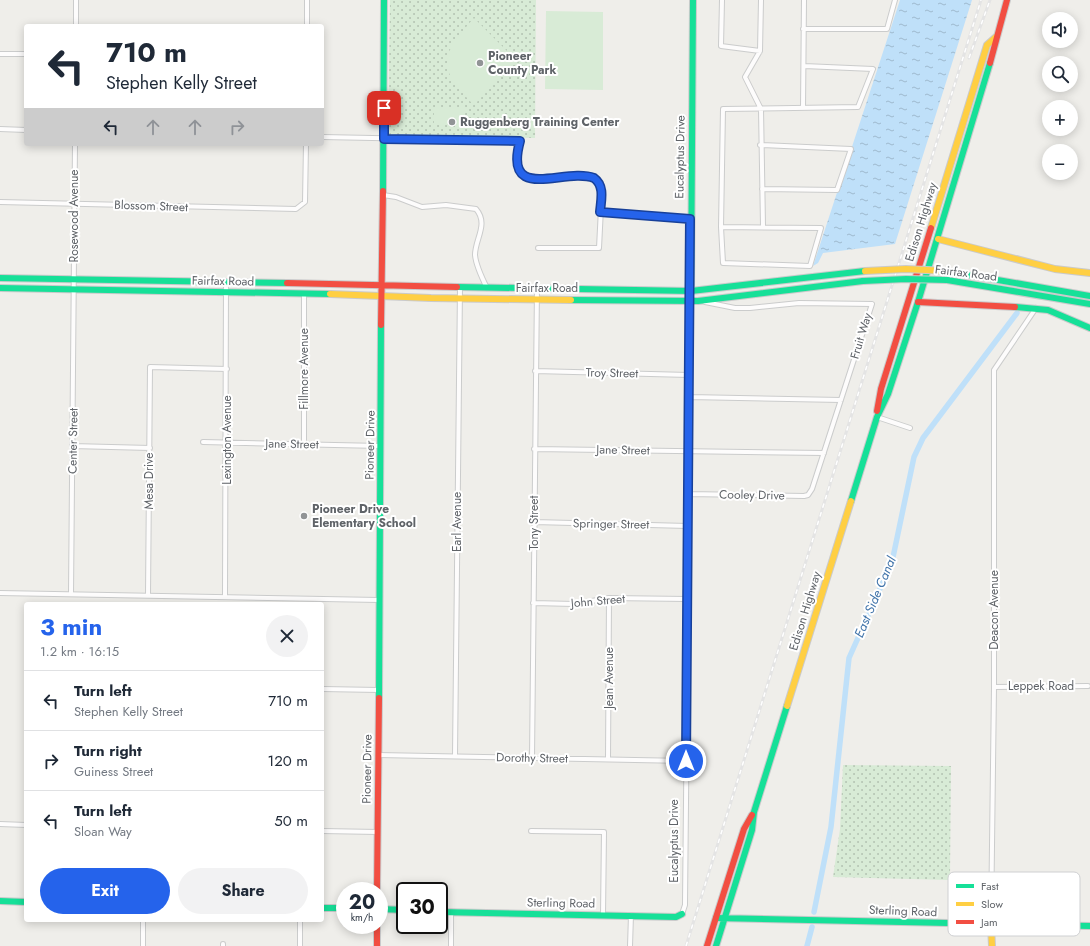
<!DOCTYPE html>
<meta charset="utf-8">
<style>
body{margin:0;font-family:Jost,sans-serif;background:#f2f2f3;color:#1f2937;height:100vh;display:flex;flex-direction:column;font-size:15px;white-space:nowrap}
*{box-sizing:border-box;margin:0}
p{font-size:13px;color:#747a83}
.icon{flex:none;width:22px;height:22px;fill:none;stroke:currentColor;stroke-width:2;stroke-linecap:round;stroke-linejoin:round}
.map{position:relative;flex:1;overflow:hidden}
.panel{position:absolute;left:24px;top:602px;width:300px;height:320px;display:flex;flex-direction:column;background:#fff;border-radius:4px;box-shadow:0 2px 10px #0003}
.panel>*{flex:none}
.hud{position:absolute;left:24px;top:24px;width:300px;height:122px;border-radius:4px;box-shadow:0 2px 10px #0003;background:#fff;color:#1f2937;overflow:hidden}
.buttons{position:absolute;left:1042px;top:12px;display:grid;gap:8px}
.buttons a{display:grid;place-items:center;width:36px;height:36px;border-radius:50%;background:#fff;box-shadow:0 2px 10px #0003;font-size:20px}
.speed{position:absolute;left:336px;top:882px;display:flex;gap:8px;font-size:20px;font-weight:700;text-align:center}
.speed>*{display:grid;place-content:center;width:52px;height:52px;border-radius:50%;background:#fff;box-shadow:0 2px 10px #0003;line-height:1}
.speed small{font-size:10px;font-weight:400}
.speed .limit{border:2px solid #111;border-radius:6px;background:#fff;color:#111}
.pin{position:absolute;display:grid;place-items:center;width:34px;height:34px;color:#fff;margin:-17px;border-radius:8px;box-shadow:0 2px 6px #0006}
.me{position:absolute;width:44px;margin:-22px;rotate:0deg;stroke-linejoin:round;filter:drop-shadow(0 0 3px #0008)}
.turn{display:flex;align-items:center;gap:14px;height:84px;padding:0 16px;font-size:18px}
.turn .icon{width:52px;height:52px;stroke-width:2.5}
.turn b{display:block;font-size:28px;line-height:34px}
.lanes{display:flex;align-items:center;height:38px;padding:0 16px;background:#0003;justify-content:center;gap:20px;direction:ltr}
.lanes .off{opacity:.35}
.round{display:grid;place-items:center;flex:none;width:42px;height:42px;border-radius:21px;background:#f2f2f3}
.overview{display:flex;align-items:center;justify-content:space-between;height:68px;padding:0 16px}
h1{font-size:24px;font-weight:700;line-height:30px;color:#2563eb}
.cta{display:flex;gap:8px;margin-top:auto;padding:8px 16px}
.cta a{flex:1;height:46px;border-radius:24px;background:#2563eb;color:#fff;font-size:16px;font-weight:700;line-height:46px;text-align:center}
.cta a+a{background:#f2f2f3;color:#1f2937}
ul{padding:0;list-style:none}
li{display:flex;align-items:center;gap:12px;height:60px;padding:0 16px;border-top:1px solid #e0e1e3}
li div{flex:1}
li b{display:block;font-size:15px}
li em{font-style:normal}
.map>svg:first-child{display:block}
</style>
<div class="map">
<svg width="1090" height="946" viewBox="0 0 1090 946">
<defs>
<pattern id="grass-dots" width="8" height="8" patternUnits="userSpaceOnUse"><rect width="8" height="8" fill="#d8ebd6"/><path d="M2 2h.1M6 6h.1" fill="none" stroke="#b2c2b1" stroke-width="1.8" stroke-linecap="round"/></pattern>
<pattern id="water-ripples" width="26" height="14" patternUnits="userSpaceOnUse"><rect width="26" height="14" fill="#bfe0f9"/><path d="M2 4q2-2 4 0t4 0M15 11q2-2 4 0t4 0" fill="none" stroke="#9eb9cd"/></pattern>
</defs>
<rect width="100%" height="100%" fill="#efeeea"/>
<path fill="url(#grass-dots)" d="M390 0H536L535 138 388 135Z
M843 765 951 766 950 878 948 880 833 877 840 829Z"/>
<path fill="#d8ebd6" d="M546 11 603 12V90L545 89Z
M474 18 512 56V65L474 105C437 67 439 57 474 18Z
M434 109H465L464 123H434Z"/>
<path fill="url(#water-ripples)" d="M900 0H972L895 244 823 253 818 263 813 266Z"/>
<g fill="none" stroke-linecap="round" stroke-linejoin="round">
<path stroke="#bfe0f9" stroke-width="5.5" d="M814 912 831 827 849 658 892 562 914 457 923 438 1017 313
M807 946 812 927"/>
<defs>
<path id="street" d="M722 0 721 46 760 51
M761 0 760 51 745 77 761 109 763 226
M76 26V0
M307 26V0
M803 29H887L895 0
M0 54H26
M803 108 804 0
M0 129 26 130
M322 137 520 141 517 157 518 171C535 189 579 169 594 178 598 180 600 184 602 188L599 248H538
M760 145 851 149 837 190 762 189
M383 195 396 197 422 207 446 205 476 209C489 224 475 239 475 255 476 266 482 278 487 288
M0 202 296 209 305 202 306 144
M600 212 690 219
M721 227 821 228 810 266 723 263 721 227 723 109 858 107 873 69 804 66
M535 371 689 375
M689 397 841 400
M877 417 910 428
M203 442 381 446
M304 444V294
M72 446 150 448
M534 449 824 453
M688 494 804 496 808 495 812 489 872 304 799 303 750 308H735L705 302
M534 522 688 526
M0 593 379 600
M71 594 75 144
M148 595 150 367 227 369
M225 597 226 282
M533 603 574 604 609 598 687 599
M994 687 1088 686
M322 689 379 690
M378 755 686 761
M455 756 460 287
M532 758 537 288
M608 759 609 598
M0 824 26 825
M322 831 378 832
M531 831 604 832 603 915
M682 914 685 905 691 291
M991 925 994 687V370L1036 308
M143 946V920
M223 946V944
M300 946V920
M451 946V912
M630 946 631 915"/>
<path id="fast" d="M383 191 384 0
M946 271 1090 296
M0 278 287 283
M947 280 1090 304
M457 287 691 291 865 271
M0 288 330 294
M691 291 693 0
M571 300 698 301 863 281
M1015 307 1048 310 1090 328
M851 501 877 417 888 394 918 302 990 63
M379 698 381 325
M0 901 26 902
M322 908H345
M379 909 405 910
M439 912 676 917 682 914
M716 918 1090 926
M716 946 752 830 754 812 787 706"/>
<path id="slow" d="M931 228 987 45 996 37
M938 239 1055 269 1090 273
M330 294 431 298 571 300
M787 706 851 501
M991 925 992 946"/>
<path id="jam" d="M990 63 1007 0
M287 283 457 287
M918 302 1015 307
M381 325 383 191
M877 411 881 389 931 228
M377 891 379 698
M377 925V946
M707 946 744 829 752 815"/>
</defs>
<use href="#street" stroke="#cbcccc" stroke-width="6"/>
<use href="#fast" stroke="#cacacb" stroke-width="8"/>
<use href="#slow" stroke="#cacacb" stroke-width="8"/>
<use href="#jam" stroke="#cacacb" stroke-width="8"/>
<use href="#street" stroke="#fdfcfc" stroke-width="4"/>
<use href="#fast" stroke="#16e098" stroke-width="6"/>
<use href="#slow" stroke="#ffcf43" stroke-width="6"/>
<use href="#jam" stroke="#f24e42" stroke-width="6"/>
<defs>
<path id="rail" d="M969 58 990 0
M686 946 981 0"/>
</defs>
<use href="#rail" stroke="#e4e4e4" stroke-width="3"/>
<use href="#rail" stroke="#fff" stroke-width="1.5" stroke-dasharray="4.5" stroke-linecap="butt"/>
<defs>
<path id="fast-bridge" d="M863 281 906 279 947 280"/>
<path id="slow-bridge" d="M865 271 906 269 946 271"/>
</defs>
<use href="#fast-bridge" stroke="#cacacb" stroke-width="8" stroke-linecap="butt"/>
<use href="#slow-bridge" stroke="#cacacb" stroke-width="8" stroke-linecap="butt"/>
<use href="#fast-bridge" stroke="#16e098" stroke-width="6"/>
<use href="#slow-bridge" stroke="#ffcf43" stroke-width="6"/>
</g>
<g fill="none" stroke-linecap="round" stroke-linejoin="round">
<defs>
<path id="route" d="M384 108V139L520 141C503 204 564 167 594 178 605 186 601 200 600 212L690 219 686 761"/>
</defs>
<use href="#route" stroke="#184099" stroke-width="10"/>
<use href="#route" stroke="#2563eb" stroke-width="7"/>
</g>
<g fill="#919496" stroke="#fff" stroke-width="1.5">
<circle cx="480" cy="63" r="4"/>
<circle cx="452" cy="122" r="4"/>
<circle cx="304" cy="516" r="4"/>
</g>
<g text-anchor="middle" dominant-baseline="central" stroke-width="4" stroke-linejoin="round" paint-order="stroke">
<g font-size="12" font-weight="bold" fill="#5f6368" stroke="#fff" text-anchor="start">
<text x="488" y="56">Pioneer<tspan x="488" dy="14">County Park</tspan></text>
<text x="460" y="122">Ruggenberg Training Center</text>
<text x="312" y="509">Pioneer Drive<tspan x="312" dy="14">Elementary School</tspan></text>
</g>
<g font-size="12" fill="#5f6368" stroke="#fff">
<text transform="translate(680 157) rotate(-89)">Eucalyptus Drive</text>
<text transform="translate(151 206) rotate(2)">Blossom Street</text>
<text transform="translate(74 216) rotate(-90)">Rosewood Avenue</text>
<text transform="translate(921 222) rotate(-73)">Edison Highway</text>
<text transform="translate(966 273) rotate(7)">Fairfax Road</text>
<text transform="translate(223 281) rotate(1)">Fairfax Road</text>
<text x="547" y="288">Fairfax Road</text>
<text transform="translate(861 336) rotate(-73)">Fruit Way</text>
<text transform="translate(304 369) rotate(-90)">Fillmore Avenue</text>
<text transform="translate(612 373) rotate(1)">Troy Street</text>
<text transform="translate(227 440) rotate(-90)">Lexington Avenue</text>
<text transform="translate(73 441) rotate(-89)">Center Street</text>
<text transform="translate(292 444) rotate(1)">Jane Street</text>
<text transform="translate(370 445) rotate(-89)">Pioneer Drive</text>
<text transform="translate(623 450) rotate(1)">Jane Street</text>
<text transform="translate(149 481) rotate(-90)">Mesa Drive</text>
<text transform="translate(752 495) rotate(1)">Cooley Drive</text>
<text transform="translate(457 522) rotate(-90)">Earl Avenue</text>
<text transform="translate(534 523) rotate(-90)">Tony Street</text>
<text transform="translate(611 524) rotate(1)">Springer Street</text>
<text transform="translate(598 601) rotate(-5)">John Street</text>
<text transform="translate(994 610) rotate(-90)">Deacon Avenue</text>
<text transform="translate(805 611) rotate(-73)">Edison Highway</text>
<text transform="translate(609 678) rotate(-90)">Jean Avenue</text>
<text x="1041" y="686">Leppek Road</text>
<text transform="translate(532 758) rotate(1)">Dorothy Street</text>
<text transform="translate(367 769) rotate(-89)">Pioneer Drive</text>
<text transform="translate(674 841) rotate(-90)">Eucalyptus Drive</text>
<text transform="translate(561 903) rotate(1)">Sterling Road</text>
<text transform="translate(903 911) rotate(2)">Sterling Road</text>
</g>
<g font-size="13" font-style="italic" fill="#4174aa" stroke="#fff">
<text transform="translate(875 597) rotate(-67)">East Side Canal</text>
</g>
</g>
<rect x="948" y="872" width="132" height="64" rx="6" fill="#fff" stroke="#cfd0d2" stroke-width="1"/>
<rect x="956" y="884" width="18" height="4" fill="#16e098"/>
<rect x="956" y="902" width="18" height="4" fill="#ffcf43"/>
<rect x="956" y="920" width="18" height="4" fill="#f24e42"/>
<g font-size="11" fill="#5f6368">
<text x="981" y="890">Fast</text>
<text x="981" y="908">Slow</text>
<text x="981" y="926">Jam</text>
</g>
</svg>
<div class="buttons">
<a><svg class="icon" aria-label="sound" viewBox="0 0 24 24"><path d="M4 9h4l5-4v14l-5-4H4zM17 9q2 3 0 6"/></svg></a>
<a><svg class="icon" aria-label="search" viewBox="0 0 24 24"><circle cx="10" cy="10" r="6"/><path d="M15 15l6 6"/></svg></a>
<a>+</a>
<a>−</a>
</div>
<div class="speed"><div>20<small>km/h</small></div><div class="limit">30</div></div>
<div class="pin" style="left:384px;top:108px;background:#d93025"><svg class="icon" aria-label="arrive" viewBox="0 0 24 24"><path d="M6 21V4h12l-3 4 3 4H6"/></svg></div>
<svg class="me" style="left:686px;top:761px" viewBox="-20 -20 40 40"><circle r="17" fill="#2563eb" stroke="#fff" stroke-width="3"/><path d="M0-11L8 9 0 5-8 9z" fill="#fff"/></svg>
<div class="hud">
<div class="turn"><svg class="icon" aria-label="left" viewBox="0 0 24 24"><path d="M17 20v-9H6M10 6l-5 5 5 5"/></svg><div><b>710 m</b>Stephen Kelly Street</div></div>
<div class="lanes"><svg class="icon" aria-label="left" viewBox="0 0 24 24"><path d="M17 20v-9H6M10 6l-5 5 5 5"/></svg><svg class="icon off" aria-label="ahead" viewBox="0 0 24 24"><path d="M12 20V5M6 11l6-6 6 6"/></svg><svg class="icon off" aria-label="ahead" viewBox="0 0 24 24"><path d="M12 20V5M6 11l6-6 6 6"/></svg><svg class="icon off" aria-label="right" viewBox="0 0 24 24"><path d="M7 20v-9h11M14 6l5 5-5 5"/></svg></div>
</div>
<section class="panel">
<div class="overview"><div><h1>3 min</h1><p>1.2 km · 16:15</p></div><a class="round"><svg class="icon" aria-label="close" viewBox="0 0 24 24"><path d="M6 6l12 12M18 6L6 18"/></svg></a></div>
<ul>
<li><svg class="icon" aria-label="left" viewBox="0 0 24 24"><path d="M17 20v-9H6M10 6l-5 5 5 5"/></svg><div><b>Turn left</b><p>Stephen Kelly Street</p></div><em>710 m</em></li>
<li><svg class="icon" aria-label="right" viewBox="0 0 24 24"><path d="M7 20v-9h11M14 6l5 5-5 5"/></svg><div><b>Turn right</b><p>Guiness Street</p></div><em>120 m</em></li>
<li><svg class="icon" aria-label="left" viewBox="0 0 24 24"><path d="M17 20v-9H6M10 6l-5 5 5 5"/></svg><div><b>Turn left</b><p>Sloan Way</p></div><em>50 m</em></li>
</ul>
<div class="cta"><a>Exit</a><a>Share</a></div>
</section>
</div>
